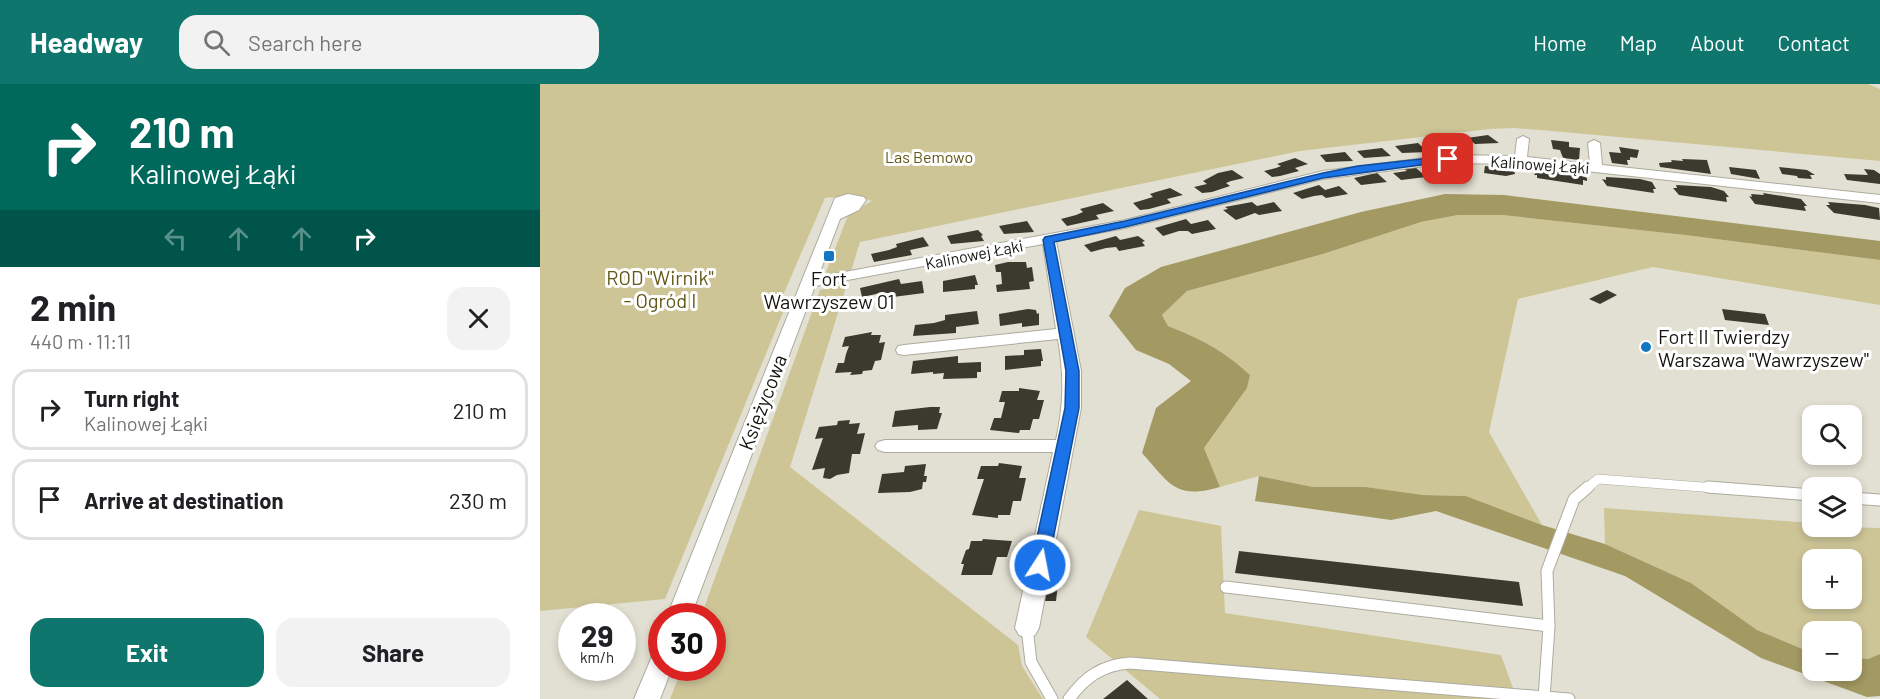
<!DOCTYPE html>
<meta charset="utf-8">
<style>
body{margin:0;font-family:Barlow,sans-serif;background:#f2f2f2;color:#202124;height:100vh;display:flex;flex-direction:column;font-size:22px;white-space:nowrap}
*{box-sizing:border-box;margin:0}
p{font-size:20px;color:#757577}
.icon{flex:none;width:33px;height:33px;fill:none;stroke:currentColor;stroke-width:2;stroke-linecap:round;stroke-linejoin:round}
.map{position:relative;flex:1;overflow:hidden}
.sheet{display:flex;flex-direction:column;background:#fff;width:540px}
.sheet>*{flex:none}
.top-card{background:#00695c;color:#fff;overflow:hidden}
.controls{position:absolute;left:1262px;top:321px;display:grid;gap:12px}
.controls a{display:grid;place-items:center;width:60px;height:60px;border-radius:12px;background:#fff;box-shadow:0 3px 9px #0003;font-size:30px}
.speed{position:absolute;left:18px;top:519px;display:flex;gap:12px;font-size:30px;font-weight:700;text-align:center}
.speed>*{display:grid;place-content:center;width:78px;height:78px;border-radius:50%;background:#fff;box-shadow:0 3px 9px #0003;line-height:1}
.speed small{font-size:15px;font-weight:400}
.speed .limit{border:9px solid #d22;background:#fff;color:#111}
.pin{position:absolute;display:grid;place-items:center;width:51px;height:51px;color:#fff;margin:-26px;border-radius:12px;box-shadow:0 3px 9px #0006}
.me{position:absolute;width:66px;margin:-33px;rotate:11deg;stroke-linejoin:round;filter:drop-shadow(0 0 4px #0008)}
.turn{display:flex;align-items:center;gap:21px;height:126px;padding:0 30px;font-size:27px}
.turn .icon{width:78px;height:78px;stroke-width:2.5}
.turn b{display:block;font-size:42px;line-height:51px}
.lanes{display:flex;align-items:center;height:57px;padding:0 30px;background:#0003;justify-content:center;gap:30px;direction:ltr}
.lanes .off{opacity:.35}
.round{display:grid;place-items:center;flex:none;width:63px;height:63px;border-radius:18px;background:#f2f2f2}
.summary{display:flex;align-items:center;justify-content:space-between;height:102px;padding:0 30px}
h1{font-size:36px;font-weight:700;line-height:45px}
.primary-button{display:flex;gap:12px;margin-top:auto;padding:12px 30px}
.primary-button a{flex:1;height:69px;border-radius:18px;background:#0f766e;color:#fff;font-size:24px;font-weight:700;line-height:69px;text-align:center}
.primary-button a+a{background:#f2f2f2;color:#202124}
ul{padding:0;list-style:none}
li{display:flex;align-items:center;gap:18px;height:81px;margin:0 12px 9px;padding:0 18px;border:3px solid #e0e0e0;border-radius:18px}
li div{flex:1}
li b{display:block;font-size:22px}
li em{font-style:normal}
header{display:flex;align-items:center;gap:36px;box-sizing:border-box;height:84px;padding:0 30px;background:#0f766e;color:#fff}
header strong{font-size:28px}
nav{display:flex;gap:33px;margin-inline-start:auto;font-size:21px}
.search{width:420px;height:54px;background:#f2f2f2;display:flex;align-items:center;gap:15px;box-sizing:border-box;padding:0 21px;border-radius:18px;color:#757577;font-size:22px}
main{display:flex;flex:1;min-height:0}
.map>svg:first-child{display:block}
</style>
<header>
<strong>Headway</strong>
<div class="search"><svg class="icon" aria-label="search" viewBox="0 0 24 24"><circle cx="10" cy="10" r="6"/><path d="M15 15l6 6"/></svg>Search here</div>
<nav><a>Home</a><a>Map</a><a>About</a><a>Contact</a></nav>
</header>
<main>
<section class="sheet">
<div class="top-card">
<div class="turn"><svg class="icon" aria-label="right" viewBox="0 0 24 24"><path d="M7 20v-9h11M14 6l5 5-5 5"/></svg><div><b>210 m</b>Kalinowej Łąki</div></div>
<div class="lanes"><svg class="icon off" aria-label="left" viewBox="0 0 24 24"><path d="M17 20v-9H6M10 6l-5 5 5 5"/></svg><svg class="icon off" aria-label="ahead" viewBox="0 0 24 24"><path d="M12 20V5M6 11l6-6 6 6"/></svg><svg class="icon off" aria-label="ahead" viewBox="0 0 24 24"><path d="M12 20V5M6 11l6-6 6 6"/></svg><svg class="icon" aria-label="right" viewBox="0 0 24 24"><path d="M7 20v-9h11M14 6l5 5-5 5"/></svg></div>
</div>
<div class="summary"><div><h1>2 min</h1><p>440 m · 11:11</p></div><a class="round"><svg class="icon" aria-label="close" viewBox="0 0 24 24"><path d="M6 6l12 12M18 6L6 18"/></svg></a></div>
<ul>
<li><svg class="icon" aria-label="right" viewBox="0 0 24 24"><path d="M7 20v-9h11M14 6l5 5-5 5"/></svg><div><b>Turn right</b><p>Kalinowej Łąki</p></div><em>210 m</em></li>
<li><svg class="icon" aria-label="arrive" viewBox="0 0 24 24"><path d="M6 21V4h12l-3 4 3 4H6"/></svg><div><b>Arrive at destination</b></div><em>230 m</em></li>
</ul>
<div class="primary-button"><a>Exit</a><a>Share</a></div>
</section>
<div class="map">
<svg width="1340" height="615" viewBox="0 0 1340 615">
<rect width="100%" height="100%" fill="#e2e0d2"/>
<path fill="#cec597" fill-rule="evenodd" d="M0 0H1328L1340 5V77L1012 47 974 44 950 45 760 67 320 158 311 187 284 193 307 134 312 128 332 117 316 111 285 114 241 216 244 226 125 515 0 527Z
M918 131H962L1145 151 1340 176V221L1113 183 978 215 949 348 1002 441 926 412 883 411 826 403H773L719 392 680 403 664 364 707 304 710 291C683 266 661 255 628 242L622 231 647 207 783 170 881 138Z
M307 200 250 383 478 561 482 582 503 615H130L142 584H172V532H161L280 206Z
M1064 424 1272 439V442L1340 444V570L1328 575 1311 573V548H1272V569L1217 546 1151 499 1065 460ZM1272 476H1311V514H1272Z
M599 426 681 442 685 529 961 571 977 615H620L546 553Z"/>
<path fill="#a39963" d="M905 110 964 111 1340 157V176L1145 151 962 131H918L881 138 783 170 647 207 622 231 628 242C661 255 683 266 710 291L707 304 664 364 680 403C635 416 630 400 602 369L616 324 651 297 629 280 596 266 569 232 585 204 621 183 821 128Z
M719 392 773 403H826L883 411 926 412 1002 441 1065 460 1151 499 1217 546 1272 569V586H1311V573L1328 575 1340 570V612L1327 613 1221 574 1085 492 896 427 851 436 715 417Z"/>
<path fill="#3c3a2f" d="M948 51 959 59 935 60 927 54Z
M914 55 924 63 898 64 891 58Z
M1011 56 1029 58V63L1040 64 1039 76 1023 74 1020 66 1013 65Z
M878 59 888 68 862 69 855 62Z
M1079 63 1099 66 1097 74 1090 73V76H1087L1088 81 1072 79 1069 68 1081 69Z
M842 64 851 72 824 74 817 67Z
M805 68 813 77 786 78 780 71Z
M755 74 768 80 755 84 759 87 740 92 732 93 724 87 736 84 741 82 737 80Z
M1142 75 1167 76 1171 90 1120 83 1119 79 1132 78 1131 76 1143 77Z
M914 81 926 90 903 93 894 86 907 85 904 82Z
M961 81 973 83 975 90 966 92 944 89 945 82 961 84Z
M875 83 886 93 861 96 853 89 867 87 864 85Z
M1189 83 1216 86 1220 95 1191 90Z
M1239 83 1267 86 1275 91H1270L1272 95 1258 94 1257 92 1242 90Z
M998 85 1036 89 1047 94V97L1043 96V101L997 94V91H994Z
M1324 85 1334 86 1340 90V100L1307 96 1304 90 1328 91Z
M692 86 704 94 691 97 686 99 690 102 672 108 662 109 654 103 667 100 663 97 678 89Z
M837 89 847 98 821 101 814 94Z
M1066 93 1100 95 1112 98 1116 105H1113L1114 109 1067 102 1062 95 1066 96Z
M779 101 785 106 799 102 808 110 786 114 782 111 774 112 762 115 753 109Z
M1136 101 1171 103 1184 107 1189 113H1186L1187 118 1139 111 1133 104H1137Z
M630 104 643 111 627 115 631 119 609 125 600 126 593 119 613 113 610 110 616 108Z
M1223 109 1261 115 1267 122H1264L1266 127 1215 120 1209 112 1212 113 1211 110 1224 111Z
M712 118 717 122 734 118 742 127 719 131 715 129 696 136 683 126 688 125 685 123Z
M1288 118 1325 121 1339 124 1340 136 1294 129 1286 121H1290Z
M563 119 574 127 556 131 559 135 527 142 521 135 536 131 543 128 540 125Z
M646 135 651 140 668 136 676 145 652 150 648 147H639L623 152 615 144Z
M487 137 494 148 464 150 459 142Z
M438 146 443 151 441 152 444 157 411 160 407 152Z
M576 152 580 156 598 152 605 157 602 158 605 162 579 167 576 163 566 164 551 168 544 161Z
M383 153 389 162 370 166 372 171 334 178 331 170 349 166 357 163 356 160Z
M468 178H486L487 184 492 183 494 197 489 198 490 205 457 208 456 201 462 200 461 188H456L455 181Z
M435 191 438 201H435V205L403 208V197Z
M359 195 361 200 382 197 384 209 353 213 352 209H341L322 213 320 204Z
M1067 206 1077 211 1060 220 1049 215Z
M488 225 496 226 497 230 499 229V241L482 243V239L460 242 459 230Z
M1182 225 1225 230 1229 241 1185 236Z
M437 227 439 240 416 243V249L373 252 375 241 394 239 405 236V231Z
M332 248 331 251H341L339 259 345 258 341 276 335 277 332 286 323 287 322 290 310 291 312 288 295 289 298 279H304L306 270 309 262 302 263 305 253Z
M501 265 503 277H501V282L465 286V272L484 271V266Z
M418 272V279L441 278V288H437V294L403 295 404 289 393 290V288L371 290 373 277Z
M479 304 500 307 497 316H504L499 335H493L490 346H480L479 349 450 346 454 334H461L465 318H459L462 307H479Z
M390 323H400L399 329H402L397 345 378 346V341L352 343 355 327Z
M310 336 309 340 320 339 317 350 325 349 320 370H312L309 389 297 391 290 395 283 394 285 384 272 386 283 354 275 355 279 343 297 341 298 337Z
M459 379 482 382 479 394H486L481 417H473L470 431H458V434L432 431 444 395H437L441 382H458Z
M386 380 384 392H387L386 398H383L382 405 370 408 338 409 342 390 364 388 365 382Z
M443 455 472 457 467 473H457L452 491H421L424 480H421L426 466 429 465 431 457H442Z
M699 467 979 498 983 522 695 489Z
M503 500H518L516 517H501Z
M587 596 608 615H563Z"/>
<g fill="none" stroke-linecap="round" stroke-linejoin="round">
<defs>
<path id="service-far1" d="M1046 405 1058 395 1188 405"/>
<path id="service" d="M1168 403 1272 411
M1311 414 1340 416
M686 503 1009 542
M487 544 491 578 512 615
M529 615C545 593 562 581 590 579L1029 615
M1004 615 1009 542 1007 487 1034 415 1048 403"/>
<path id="minor" d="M983 52 989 55 987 73 1050 80 1048 59 1054 56 1060 59 1062 81 1340 111V119L981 80 908 79 783 95 585 144 516 157 541 287V324L499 544 495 551 487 554 479 551 475 544 513 368H345L338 366 335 362 338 358 345 356H516C524 320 524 290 518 255L364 271 358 270 356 266 358 262 364 261 516 245 503 160 275 202 151 532H127L295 114 308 110 324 113 326 116 319 126 300 135 278 193 585 136 783 87 908 71 975 72 977 55Z
M122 567V584H132L120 615H94L113 570Z"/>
</defs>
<use href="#service-far1" stroke="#adab9e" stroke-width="10"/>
<use href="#service" stroke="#adab9e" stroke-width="13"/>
<use href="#minor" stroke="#adab9e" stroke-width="2"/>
<use href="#service-far1" stroke="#fff" stroke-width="9"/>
<use href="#service" stroke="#fff" stroke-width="11"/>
<use href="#minor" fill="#fff" fill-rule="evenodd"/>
</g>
<path fill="#1a73e8" stroke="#114b97" stroke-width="1.5" d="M908 72 913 75 911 77 783 94 585 143 514 158 539 287V324L508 481 506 485 500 487 494 485 491 481 525 324 526 287 503 156 505 153 585 137 783 89 818 82Z"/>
<g fill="#1276c2" stroke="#fff" stroke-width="2">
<rect x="283" y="166" width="12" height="12" rx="3"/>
<circle cx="1106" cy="263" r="6"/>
</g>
<g text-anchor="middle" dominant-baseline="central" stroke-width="6" stroke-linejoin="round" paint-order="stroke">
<g font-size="16" fill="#635716" stroke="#fff">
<text x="389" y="72">Las Bemowo</text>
</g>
<g font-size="16" fill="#15140f" stroke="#fff">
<text transform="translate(1000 80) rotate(4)">Kalinowej Łąki</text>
<text transform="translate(434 170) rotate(-11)">Kalinowej Łąki</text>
</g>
<g font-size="20" fill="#635716" stroke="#fff">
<text x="120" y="193">ROD "Wirnik"<tspan x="120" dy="23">- Ogród I</tspan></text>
</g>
<g font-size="20" fill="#15140f" stroke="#fff">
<text x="289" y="194">Fort<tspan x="289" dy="23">Wawrzyszew 01</tspan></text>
<text x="1118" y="252" text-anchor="start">Fort II Twierdzy<tspan x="1118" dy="23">Warszawa "Wawrzyszew"</tspan></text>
</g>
<g font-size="20" fill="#15140f" stroke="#fff">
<text transform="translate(222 318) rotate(-69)">Księżycowa</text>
</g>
</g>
</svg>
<div class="controls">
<a><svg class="icon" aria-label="search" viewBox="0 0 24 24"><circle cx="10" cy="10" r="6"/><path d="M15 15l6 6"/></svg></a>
<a><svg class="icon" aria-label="layers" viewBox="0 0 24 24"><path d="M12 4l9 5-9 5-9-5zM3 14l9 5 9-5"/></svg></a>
<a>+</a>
<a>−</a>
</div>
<div class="speed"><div>29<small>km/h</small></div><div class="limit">30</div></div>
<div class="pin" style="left:908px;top:75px;background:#d93025"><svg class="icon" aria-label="arrive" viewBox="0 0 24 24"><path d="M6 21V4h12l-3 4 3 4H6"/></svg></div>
<svg class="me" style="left:500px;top:481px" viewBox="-20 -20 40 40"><circle r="17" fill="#1a73e8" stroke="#fff" stroke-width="3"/><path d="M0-11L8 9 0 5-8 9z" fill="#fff"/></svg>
</div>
</main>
